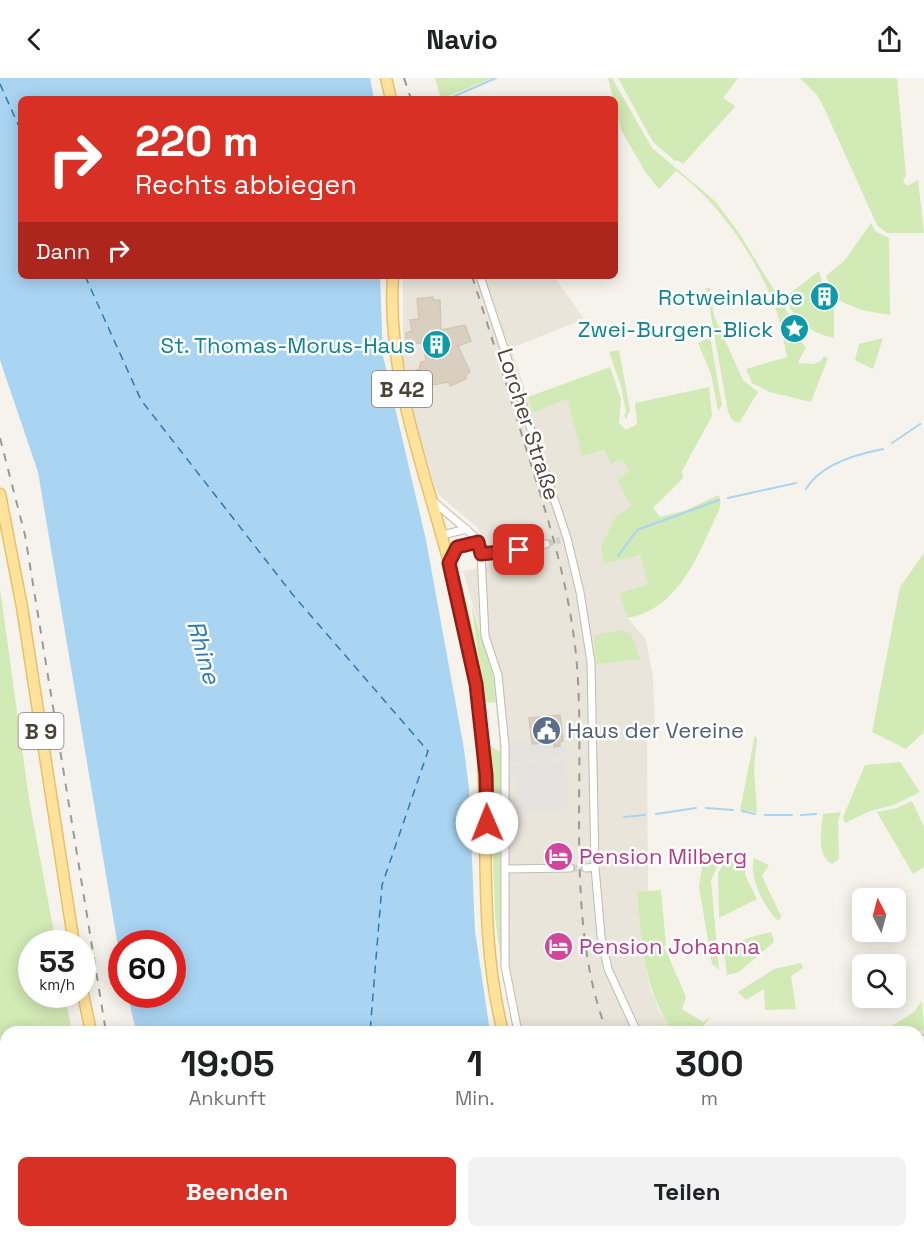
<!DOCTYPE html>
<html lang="de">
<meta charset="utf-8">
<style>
body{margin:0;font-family:"Space Grotesk",sans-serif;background:#f2f2f2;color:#202124;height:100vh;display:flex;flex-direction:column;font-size:22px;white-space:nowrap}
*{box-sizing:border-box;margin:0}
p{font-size:20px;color:#757577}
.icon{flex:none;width:33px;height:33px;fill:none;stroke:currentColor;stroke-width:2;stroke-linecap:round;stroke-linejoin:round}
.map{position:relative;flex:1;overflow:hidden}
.sheet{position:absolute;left:0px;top:948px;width:924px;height:212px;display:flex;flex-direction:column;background:#fff;border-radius:18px 18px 0 0;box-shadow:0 3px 15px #0003}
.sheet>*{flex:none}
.hud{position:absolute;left:18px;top:18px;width:600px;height:183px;border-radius:9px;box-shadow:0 3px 15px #0003;background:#d93025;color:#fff;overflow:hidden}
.needle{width:39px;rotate:354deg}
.tools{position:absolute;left:852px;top:810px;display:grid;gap:12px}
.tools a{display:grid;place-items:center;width:54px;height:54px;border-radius:9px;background:#fff;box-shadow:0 3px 15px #0003;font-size:30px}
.speed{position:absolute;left:18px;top:852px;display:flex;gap:12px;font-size:30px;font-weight:700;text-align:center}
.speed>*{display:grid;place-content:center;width:78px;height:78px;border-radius:50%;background:#fff;box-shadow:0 3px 15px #0003;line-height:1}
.speed small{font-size:15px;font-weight:400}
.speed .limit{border:9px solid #d22;background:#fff;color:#111}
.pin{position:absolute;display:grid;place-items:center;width:51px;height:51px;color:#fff;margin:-26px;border-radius:12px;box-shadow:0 3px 9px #0006}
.me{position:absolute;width:66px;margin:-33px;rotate:359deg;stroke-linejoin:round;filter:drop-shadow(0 0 4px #0008)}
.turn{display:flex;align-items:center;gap:21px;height:126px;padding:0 18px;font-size:27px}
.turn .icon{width:78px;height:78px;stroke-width:2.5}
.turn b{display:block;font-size:42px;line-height:51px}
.then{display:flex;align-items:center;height:57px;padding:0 18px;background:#0003;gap:12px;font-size:22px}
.eta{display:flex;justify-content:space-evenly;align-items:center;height:102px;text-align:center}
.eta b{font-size:36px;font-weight:600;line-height:42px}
.primary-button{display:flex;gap:12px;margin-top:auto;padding:12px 18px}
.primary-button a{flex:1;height:69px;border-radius:9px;background:#d93025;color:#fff;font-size:24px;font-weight:600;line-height:69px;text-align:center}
.primary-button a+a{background:#f2f2f2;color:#202124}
header{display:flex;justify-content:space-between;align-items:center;height:78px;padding:0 18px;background:#fff;font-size:27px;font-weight:600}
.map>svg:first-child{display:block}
</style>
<header><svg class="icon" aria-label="back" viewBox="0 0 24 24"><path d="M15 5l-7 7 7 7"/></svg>Navio<svg class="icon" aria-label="share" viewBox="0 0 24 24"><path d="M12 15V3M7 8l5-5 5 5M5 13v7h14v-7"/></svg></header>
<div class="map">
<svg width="924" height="1159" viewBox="0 0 924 1159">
<rect width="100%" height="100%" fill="#f6f3ec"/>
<path fill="#eae5da" d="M403 198H554L584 241 511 270 533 335 567 321 582 378 606 372 622 381 630 393 631 428 616 438 605 486 640 476 649 506 619 515 627 540 646 561 653 599 655 652 647 653 648 813 637 815 643 874 650 910 659 932 673 954H513L500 874 499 661 493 596 463 493 487 489V472L477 449 437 415 410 328 403 286Z
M924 951V1108L918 1113 917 954Z
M918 1121 923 1159H856L854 1154H918Z
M607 1154H786L788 1159H610Z"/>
<path fill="#d2eab5" d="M435 0H493L441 21Z
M608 0H612L652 70 715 123 739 155 793 243 799 262 806 269 798 285 813 286 821 283 824 278 828 280 811 324 770 314 752 305 746 291 787 279C783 260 780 239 772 221 752 174 718 124 676 93L659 111 646 95 621 52Z
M618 0H738L723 20 735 28 734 30 683 86 677 82 675 83 653 64Z
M800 0H897L906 97 903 104 907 108 918 102 924 155H887L877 147 824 30 817 17Z
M871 145 875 153 889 160 890 237 861 232 836 221 826 198 845 182Z
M819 193 825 214 820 216V221L824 224 830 221 834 226V260C808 254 797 243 784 220Z
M706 210H710L714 238 743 302 758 314 739 345 732 342 728 334Z
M710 259 722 327 718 333 711 296 698 265Z
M883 260 873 291 855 282 859 266Z
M619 272 630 332 626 341 624 337 626 334 621 308 609 274Z
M610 289 621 321 619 345 626 352 637 346 635 325 709 309 712 338 682 393 683 400 653 430 660 439 684 433 719 417C723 430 717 436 712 447 695 485 674 533 627 540L619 515 648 506 640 477 604 486 601 469 616 438 631 428 617 402 629 393 622 381 611 386 605 372 582 378 567 321 533 335 528 319Z
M924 475V654L906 671 872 654 900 509Z
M0 510 29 721 56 865 32 866V916L65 917 72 954H6V1154H109L110 1159H0Z
M471 525 493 596 496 624 485 625Z
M622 552 631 556 640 581 596 586 594 557Z
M755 657 757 661 754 690 757 734 740 732Z
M489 667 500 674V874L504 907 495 838Z
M900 684 920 714 894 727 870 733 845 745 843 739 865 687Z
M912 723 924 749V789L913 796 877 734 897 730Z
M841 734 838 743 839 781 832 786C815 777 822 751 823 736Z
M725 773 711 802 719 892 712 886 699 809 704 774Z
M730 776 747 779 745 797 757 821 719 840 718 795Z
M754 780 769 787 762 798 781 838 779 843C765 833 748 797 754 780Z
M661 812 666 867 664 868 686 919 682 931 703 944 711 939 697 954H673C643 909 642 867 637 814Z
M771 854 774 864 739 894 727 897 724 873 748 860Z
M801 885 803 890 791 898 796 931 765 932 764 911 746 922 738 914 774 891Z
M922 923 924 951 917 954H882L914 934Z"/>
<path fill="#e5e3e0" d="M530 662V667L551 665 552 670 565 669 566 679 511 684 510 663Z
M566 682 567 732 511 735V721L516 719V699L511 696V686Z"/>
<path fill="#a9d4f2" d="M0 0H370L374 21H21V198H380L383 278 426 462 464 671 469 711 475 853 490 954H136L128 917 172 916V866H122L121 886 38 394 0 282Z
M199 1154H572L575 1159H200Z"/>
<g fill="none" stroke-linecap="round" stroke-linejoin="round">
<path stroke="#a9d4f2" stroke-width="2" d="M448 21 496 0
M892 365 920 346
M806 411C820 387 857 376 883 371
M728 420 796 405
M618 478 637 452 719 422
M706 730 733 732
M742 733 755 736
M656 736 696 730
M765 737H792
M801 737 816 736
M624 739 645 737"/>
<path stroke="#2e7ab2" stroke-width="1.5" stroke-dasharray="8 6" stroke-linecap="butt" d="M0 6 21 53
M85 198 141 322 293 517 428 673 382 807 370 954
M420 1154 422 1159"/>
</g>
<path fill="#d8cfc1" stroke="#d3c7b4" stroke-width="1.5" d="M433 219V222H440L441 252 465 247 471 263 458 268 470 294 466 296V301L450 308 449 304 426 308 414 316 408 297 419 291 421 284 426 283 423 265 406 266V255L412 253 410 242 419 241 417 221Z
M560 637 563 663 560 664V668L554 669V664L532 666 529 640Z"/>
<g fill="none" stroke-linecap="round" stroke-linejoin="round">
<path stroke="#d4d0c8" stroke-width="7" stroke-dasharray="7 3.5" stroke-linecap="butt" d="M546 466 560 462
M570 790H586"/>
<defs>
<path id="minor" d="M480 198 567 460 580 514 591 584 595 789 601 858 608 891 637 954
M433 423 474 458 481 476 485 558 498 597 505 668V888L518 954
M442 457 467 451
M481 476 546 466
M450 482C454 469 464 463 478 464
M586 790 595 789
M506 791 570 790
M918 1005 924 1003
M918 1073 924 1068
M612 1154 614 1159
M859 1154 860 1159
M673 1159 692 1154"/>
<path id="secondary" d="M918 965 924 962
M738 1154 741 1159"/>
<path id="primary" d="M386 0 391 21
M393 198C387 287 417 371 441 455 455 504 468 556 476 606 494 721 474 841 503 954
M0 416 22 529 74 866
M82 911 91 954
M135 1154 137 1159
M588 1154 591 1159"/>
</defs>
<use href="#minor" stroke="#c2bbae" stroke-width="9"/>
<use href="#secondary" stroke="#d6c79b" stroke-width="11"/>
<use href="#primary" stroke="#e6c16a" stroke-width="13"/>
<use href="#minor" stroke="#fff" stroke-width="7"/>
<use href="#secondary" stroke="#fff3cd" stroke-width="9"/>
<use href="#primary" stroke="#ffe39c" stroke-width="10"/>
<path stroke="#9a9a9a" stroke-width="2" stroke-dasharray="8 8" stroke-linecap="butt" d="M404 0 411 21
M472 198C490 254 508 311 525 367 548 440 571 512 577 588 586 704 564 844 607 954
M0 360 25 457 106 954
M150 1154 151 1159
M709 1154 712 1159"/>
</g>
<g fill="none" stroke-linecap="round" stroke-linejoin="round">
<defs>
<path id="route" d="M487 745 486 697 476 606 449 485 457 469 478 464 481 476 519 472"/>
</defs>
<use href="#route" stroke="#8d1f18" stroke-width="15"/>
<use href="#route" stroke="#d93025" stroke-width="10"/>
</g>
<defs>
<symbol id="building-disc" viewBox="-11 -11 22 22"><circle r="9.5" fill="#0f9aa8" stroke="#fff"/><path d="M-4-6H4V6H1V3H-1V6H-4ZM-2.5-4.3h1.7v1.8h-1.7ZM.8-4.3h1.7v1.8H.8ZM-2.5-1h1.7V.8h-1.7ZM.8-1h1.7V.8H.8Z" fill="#fff"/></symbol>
<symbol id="sight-disc" viewBox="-11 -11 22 22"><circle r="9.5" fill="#0f9aa8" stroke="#fff"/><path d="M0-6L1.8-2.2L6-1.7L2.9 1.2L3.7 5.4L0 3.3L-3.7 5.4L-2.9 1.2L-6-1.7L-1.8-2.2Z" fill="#fff"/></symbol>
<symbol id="civic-disc" viewBox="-11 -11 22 22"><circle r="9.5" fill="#5c6f8a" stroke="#fff"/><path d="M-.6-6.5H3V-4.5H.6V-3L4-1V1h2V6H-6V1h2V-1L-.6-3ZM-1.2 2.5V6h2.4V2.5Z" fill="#fff"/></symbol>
<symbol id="hotel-disc" viewBox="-11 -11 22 22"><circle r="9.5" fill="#d1479c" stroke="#fff"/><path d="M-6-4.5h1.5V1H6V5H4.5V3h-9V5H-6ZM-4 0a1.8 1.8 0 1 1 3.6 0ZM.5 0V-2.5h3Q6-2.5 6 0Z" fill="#fff"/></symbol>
</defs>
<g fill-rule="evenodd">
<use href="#building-disc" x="808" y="202" width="33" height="33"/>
<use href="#sight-disc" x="778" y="234" width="33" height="33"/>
<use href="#building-disc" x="420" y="250" width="33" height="33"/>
<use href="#civic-disc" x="530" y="636" width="33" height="33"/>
<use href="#hotel-disc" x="542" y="762" width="33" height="33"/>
<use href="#hotel-disc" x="542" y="852" width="33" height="33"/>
</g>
<g text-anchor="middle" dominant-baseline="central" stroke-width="5" stroke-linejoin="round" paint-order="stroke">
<g fill="#fff" stroke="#817c74" stroke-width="1.5">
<rect x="372" y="293" width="60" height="36" rx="4.5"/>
<rect x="18.5" y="635" width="45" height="36" rx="4.5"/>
</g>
<g font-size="21" font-weight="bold" fill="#4b4439">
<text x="402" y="311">B 42</text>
<text x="41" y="653">B 9</text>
</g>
<g font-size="22" fill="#0d838f" stroke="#fff" text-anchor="end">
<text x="803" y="219">Rotweinlaube</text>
<text x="773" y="251">Zwei-Burgen-Blick</text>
<text x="415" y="267">St. Thomas-Morus-Haus</text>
</g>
<g font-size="22" fill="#4b4439" stroke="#fff">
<text transform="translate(529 346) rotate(72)">Lorcher Straße</text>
</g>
<g font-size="22" fill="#4e5e75" stroke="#fff" text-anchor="start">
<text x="567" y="652">Haus der Vereine</text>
</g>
<g font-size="22" fill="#b23c85" stroke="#fff" text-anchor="start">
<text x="579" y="778">Pension Milberg</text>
<text x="579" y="868">Pension Johanna</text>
</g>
<g font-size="24" font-style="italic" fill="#2e7ab2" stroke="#fff">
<text transform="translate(204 574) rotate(74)">Rhine</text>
</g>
</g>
</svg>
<div class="tools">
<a><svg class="needle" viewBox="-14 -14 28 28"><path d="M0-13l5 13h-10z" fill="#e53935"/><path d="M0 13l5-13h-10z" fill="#757577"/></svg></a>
<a><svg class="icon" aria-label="search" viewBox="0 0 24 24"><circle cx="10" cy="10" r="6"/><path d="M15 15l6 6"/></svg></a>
</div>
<div class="speed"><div>53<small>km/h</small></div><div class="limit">60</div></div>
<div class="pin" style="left:519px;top:472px;background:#d93025"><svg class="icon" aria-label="arrive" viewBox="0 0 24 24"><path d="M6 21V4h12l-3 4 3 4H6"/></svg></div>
<svg class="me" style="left:487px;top:745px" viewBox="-20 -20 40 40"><circle r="19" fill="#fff"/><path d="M0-13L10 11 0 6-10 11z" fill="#d93025"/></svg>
<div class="hud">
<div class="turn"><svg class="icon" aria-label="right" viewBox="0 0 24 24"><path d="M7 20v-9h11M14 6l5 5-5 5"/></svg><div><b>220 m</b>Rechts abbiegen</div></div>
<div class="then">Dann<svg class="icon" aria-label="right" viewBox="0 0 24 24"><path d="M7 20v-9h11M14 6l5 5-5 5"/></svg></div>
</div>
<section class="sheet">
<div class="eta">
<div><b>19:05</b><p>Ankunft</p></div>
<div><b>1</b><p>Min.</p></div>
<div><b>300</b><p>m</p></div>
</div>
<div class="primary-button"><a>Beenden</a><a>Teilen</a></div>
</section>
</div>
